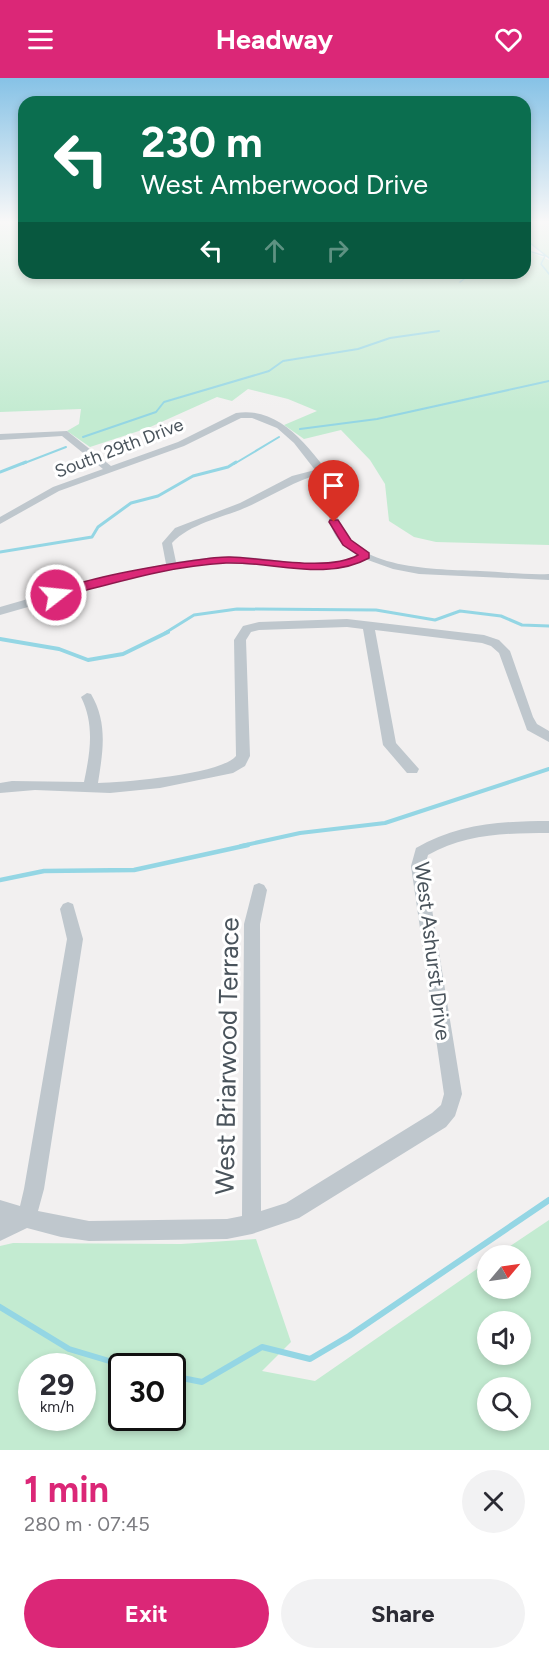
<!DOCTYPE html>
<meta charset="utf-8">
<style>
body{margin:0;font-family:Figtree,sans-serif;background:#f2f2f3;color:#2b2b33;height:100vh;display:flex;flex-direction:column;font-size:22px;white-space:nowrap}
*{box-sizing:border-box;margin:0}
p{font-size:20px;color:#7c7c81}
.icon{flex:none;width:33px;height:33px;fill:none;stroke:currentColor;stroke-width:2;stroke-linecap:round;stroke-linejoin:round}
.map{position:relative;height:1372px;overflow:hidden}
.sheet{display:flex;flex-direction:column;background:#fff;flex:1}
.sheet>*{flex:none}
.guide{position:absolute;left:18px;top:18px;width:513px;height:183px;border-radius:18px;box-shadow:0 3px 9px #0003;background:#0b6e4f;color:#fff;overflow:hidden}
.needle{width:39px;rotate:61deg}
.tools{position:absolute;left:477px;top:1167px;display:grid;gap:12px}
.tools a{display:grid;place-items:center;width:54px;height:54px;border-radius:50%;background:#fff;box-shadow:0 3px 9px #0003;font-size:30px}
.speed{position:absolute;left:18px;top:1275px;display:flex;gap:12px;font-size:30px;font-weight:700;text-align:center}
.speed>*{display:grid;place-content:center;width:78px;height:78px;border-radius:50%;background:#fff;box-shadow:0 3px 9px #0003;line-height:1}
.speed small{font-size:15px;font-weight:400}
.speed .limit{border:3px solid #111;border-radius:9px;background:#fff;color:#111}
.pin{position:absolute;display:grid;place-items:center;width:51px;height:51px;color:#fff;margin:-62px -26px;border-radius:50% 50% 50% 0;rotate:-45deg;box-shadow:0 0 6px #0007}
.pin .icon{rotate:45deg}
.me{position:absolute;width:66px;margin:-33px;rotate:74deg;stroke-linejoin:round;filter:drop-shadow(0 0 4px #0008)}
.turn{display:flex;align-items:center;gap:21px;height:126px;padding:0 24px;font-size:27px}
.turn .icon{width:78px;height:78px;stroke-width:2.5}
.turn b{display:block;font-size:42px;line-height:51px}
.lanes{display:flex;align-items:center;height:57px;padding:0 24px;background:#0003;justify-content:center;gap:30px;direction:ltr}
.lanes .off{opacity:.35}
.round{display:grid;place-items:center;flex:none;width:63px;height:63px;border-radius:32px;background:#f2f2f3}
.summary{display:flex;align-items:center;justify-content:space-between;height:102px;padding:0 24px}
h1{font-size:36px;font-weight:700;line-height:45px;color:#db2777}
.cta{display:flex;gap:12px;margin-top:auto;padding:12px 24px}
.cta a{flex:1;height:69px;border-radius:36px;background:#db2777;color:#fff;font-size:24px;font-weight:700;line-height:69px;text-align:center}
.cta a+a{background:#f2f2f3;color:#2b2b33}
header{display:flex;justify-content:space-between;align-items:center;height:78px;padding:0 24px;background:#db2777;color:#fff;font-size:27px;font-weight:700}
.map>svg:first-child{display:block}
</style>
<header><svg class="icon" aria-label="menu" viewBox="0 0 24 24"><path d="M4 6h16M4 12h16M4 18h16"/></svg>Headway<svg class="icon" aria-label="heart" viewBox="0 0 24 24"><path d="M12 20l-8-8c-3-5 5-10 8-4 3-6 11-1 8 4z"/></svg></header>
<div class="map">
<svg width="549" height="1372" viewBox="0 0 549 1372">
<rect width="100%" height="100%" fill="#f2f0f0"/>
<path fill="#c3ebd1" fill-rule="evenodd" d="M0 143H24V195H525V172L549 182V467L436 464 414 459 389 443 385 406 370 382 341 352 304 361 284 347 317 333 288 321 248 311 232 323 217 319 148 350 90 369 67 353 79 346 81 331 0 334Z
M525 143H549V180L525 161Z
M549 1142V1372H0V1168L13 1165 181 1166 256 1161 291 1264 262 1293 315 1303 487 1184 488 1210H520V1178L497 1177ZM488 1244H520V1276H488ZM82 1288V1340H32V1288ZM172 1288V1340H122V1288ZM488 1310H520V1342H488Z"/>
<g fill="none" stroke-linecap="round" stroke-linejoin="round">
<path stroke="#94d6e4" stroke-width="1.5" d="M532 143 549 145
M525 161 549 180
M525 172 545 178 541 186 549 196
M460 204 472 195"/>
<path stroke="#94d6e4" stroke-width="2" d="M300 351 377 341 549 303
M83 359 156 334 164 324 269 293 283 283 358 271 390 260 439 253
M22 386 66 369
M234 386 279 359"/>
<path stroke="#94d6e4" stroke-width="3" d="M0 394 26 384
M0 474 92 459 98 449 131 425 158 418 193 398 228 389 236 384
M165 555 194 537 237 531 376 532 435 542 460 533 501 538 522 547 549 548"/>
<path stroke="#94d6e4" stroke-width="4" d="M0 561 59 571 88 582 123 576 168 554
M241 768 300 755 385 745 549 691"/>
<path stroke="#94d6e4" stroke-width="4.5" d="M0 802 44 793 134 792 248 767"/>
<path stroke="#94d6e4" stroke-width="6" d="M0 1229 69 1271 126 1288
M172 1298 202 1304 262 1269 310 1281 349 1258 549 1122"/>
<path fill="#bfc7cd" fill-rule="evenodd" d="M236 335C284 327 316 379 341 412 339 421 336 430 338 440 349 493 439 491 480 493 503 494 526 497 549 496V502L419 496 393 491 365 481 336 490 318 491 226 485 197 487 140 497 0 537V529L108 498 166 486 162 465 175 450 240 425 292 398 315 392 294 365 277 350 252 340H241L184 368 59 413 0 446V439L53 409 103 391 62 358 0 362V356L67 353 111 388 178 364ZM319 396 331 412C325 440 330 462 357 477 323 494 277 480 241 479 219 478 198 481 176 484L172 465C191 445 222 440 247 429 271 418 293 404 319 396Z
M347 541 484 557 499 562 510 573 533 639 537 646 549 653V664L527 652 526 649 499 575 491 568 482 565 375 552 396 665 419 691 417 695H407L383 667 363 551 347 549 259 552 251 554 246 562 250 678 245 688 233 695 160 710 110 715 35 712 0 715V705L12 703 84 704C90 675 95 647 81 619L87 615 91 616C108 645 103 673 98 705 125 704 220 697 236 678L234 562 243 548 259 544Z
M549 743V755C507 755 465 756 428 777L425 788 462 1016 455 1038 446 1049 299 1140 252 1156 227 1161 89 1163 61 1159 27 1150 0 1163V1122L20 1128 24 1111 67 861 60 831 63 826 68 824 73 826 83 861 44 1111 38 1133 89 1143 227 1141 242 1138 244 846 254 807 259 805 264 807 267 812 260 846 261 1133 286 1125 432 1035 441 1027 444 1016 411 788 416 770C457 746 502 743 549 743Z"/>
</g>
<linearGradient id="sky" x2="0" y2="1"><stop stop-color="#86c2e6"/><stop offset="0.43" stop-color="#f9f8f8"/><stop offset="1" stop-color="#f9f8f8" stop-opacity="0"/></linearGradient>
<rect width="549" height="335" fill="url(#sky)"/>
<path fill="#db2777" stroke="#8e194d" stroke-width="1.5" d="M330 442H338L351 462 369 475V480C326 504 272 483 226 485 167 488 112 506 56 520L50 517C67 502 204 478 230 479 265 480 328 494 358 477L343 467 329 444Z"/>
<g text-anchor="middle" dominant-baseline="central" stroke-width="6" stroke-linejoin="round" paint-order="stroke">
<g font-size="18" fill="#49535b" stroke="#fff">
<text transform="translate(119 370) rotate(-21)">South 29th Drive</text>
</g>
<g font-size="21" fill="#49535b" stroke="#fff">
<text transform="translate(433 873) rotate(83)">West Ashurst Drive</text>
</g>
<g font-size="26" fill="#49535b" stroke="#fff">
<text transform="translate(227 978) rotate(-89)">West Briarwood Terrace</text>
</g>
</g>
</svg>
<div class="tools">
<a><svg class="needle" viewBox="-14 -14 28 28"><path d="M0-13l5 13h-10z" fill="#e53935"/><path d="M0 13l5-13h-10z" fill="#7c7c81"/></svg></a>
<a><svg class="icon" aria-label="sound" viewBox="0 0 24 24"><path d="M4 9h4l5-4v14l-5-4H4zM17 9q2 3 0 6"/></svg></a>
<a><svg class="icon" aria-label="search" viewBox="0 0 24 24"><circle cx="10" cy="10" r="6"/><path d="M15 15l6 6"/></svg></a>
</div>
<div class="speed"><div>29<small>km/h</small></div><div class="limit">30</div></div>
<div class="pin" style="left:334px;top:444px;background:#d93025"><svg class="icon" aria-label="arrive" viewBox="0 0 24 24"><path d="M6 21V4h12l-3 4 3 4H6"/></svg></div>
<svg class="me" style="left:56px;top:517px" viewBox="-20 -20 40 40"><circle r="17" fill="#db2777" stroke="#fff" stroke-width="3"/><path d="M0-11L8 9 0 5-8 9z" fill="#fff"/></svg>
<div class="guide">
<div class="turn"><svg class="icon" aria-label="left" viewBox="0 0 24 24"><path d="M17 20v-9H6M10 6l-5 5 5 5"/></svg><div><b>230 m</b>West Amberwood Drive</div></div>
<div class="lanes"><svg class="icon" aria-label="left" viewBox="0 0 24 24"><path d="M17 20v-9H6M10 6l-5 5 5 5"/></svg><svg class="icon off" aria-label="ahead" viewBox="0 0 24 24"><path d="M12 20V5M6 11l6-6 6 6"/></svg><svg class="icon off" aria-label="right" viewBox="0 0 24 24"><path d="M7 20v-9h11M14 6l5 5-5 5"/></svg></div>
</div>
</div>
<section class="sheet">
<div class="summary"><div><h1>1 min</h1><p>280 m · 07:45</p></div><a class="round"><svg class="icon" aria-label="close" viewBox="0 0 24 24"><path d="M6 6l12 12M18 6L6 18"/></svg></a></div>
<div class="cta"><a>Exit</a><a>Share</a></div>
</section>
